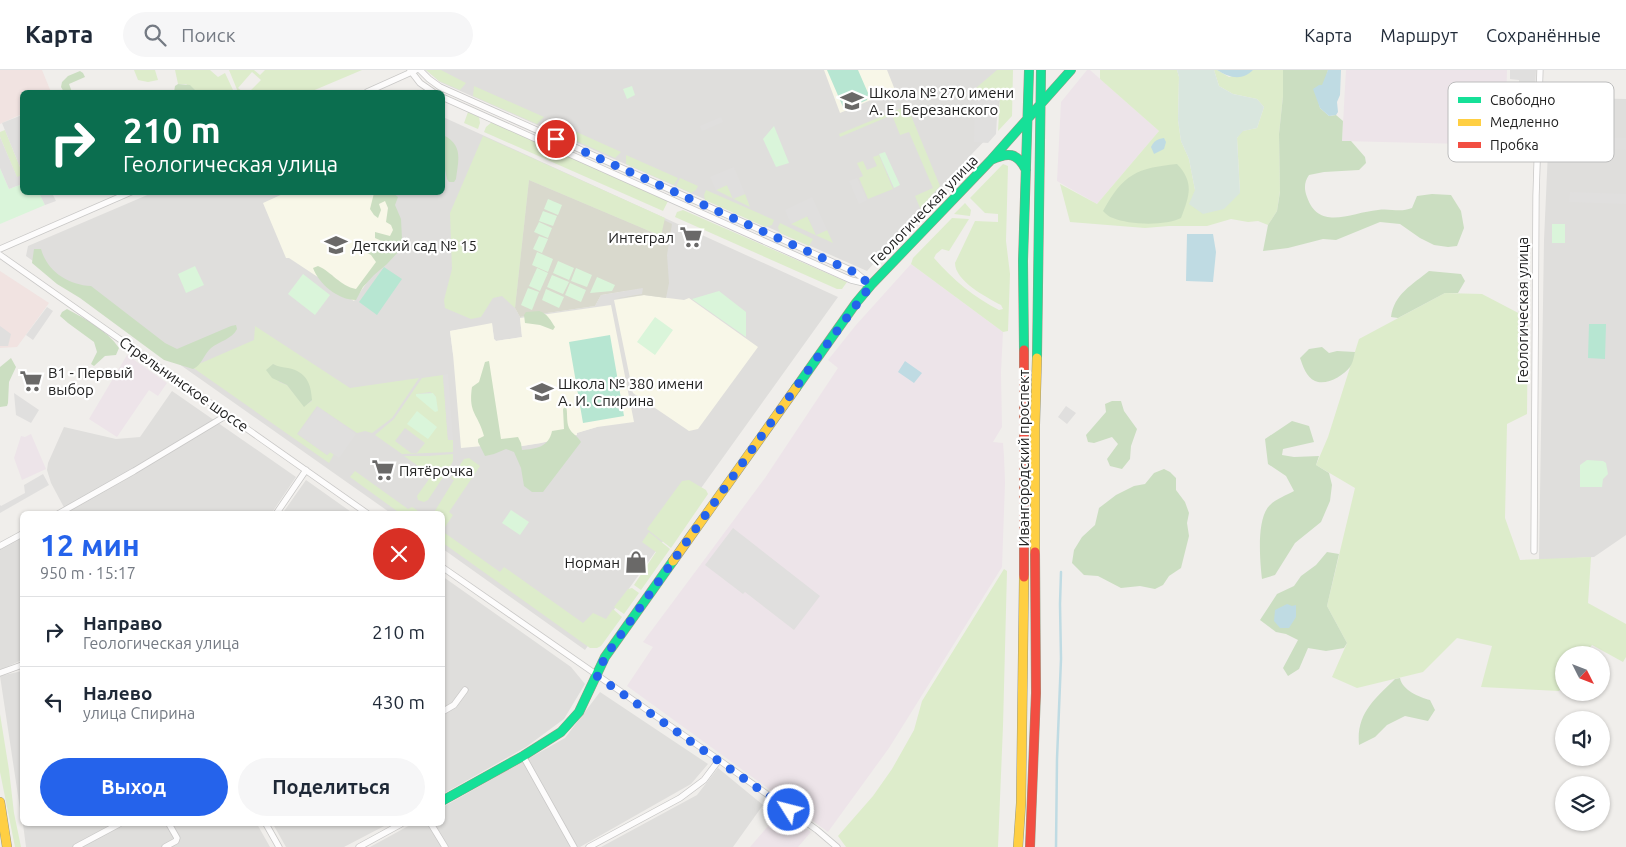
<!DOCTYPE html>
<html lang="ru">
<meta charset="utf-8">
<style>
body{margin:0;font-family:Ubuntu,sans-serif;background:#f6f6f7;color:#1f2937;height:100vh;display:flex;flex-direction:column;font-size:19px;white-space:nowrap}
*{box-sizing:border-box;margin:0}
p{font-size:16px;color:#747a83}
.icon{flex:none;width:28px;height:28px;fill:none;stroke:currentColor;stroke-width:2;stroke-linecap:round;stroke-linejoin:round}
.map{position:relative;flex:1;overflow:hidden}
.drawer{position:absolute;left:20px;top:441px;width:425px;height:315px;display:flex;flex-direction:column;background:#fff;border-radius:8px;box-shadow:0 1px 4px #0004}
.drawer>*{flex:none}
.top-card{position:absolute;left:20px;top:20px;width:425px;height:105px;border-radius:8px;box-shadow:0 1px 4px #0004;background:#0b6e4f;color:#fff;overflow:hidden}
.needle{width:32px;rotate:132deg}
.controls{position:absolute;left:1555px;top:576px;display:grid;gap:10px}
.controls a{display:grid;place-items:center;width:55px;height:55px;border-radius:50%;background:#fff;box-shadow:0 1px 4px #0004;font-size:25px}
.pin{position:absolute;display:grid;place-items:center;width:42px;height:42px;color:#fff;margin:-21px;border:2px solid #fff;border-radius:50%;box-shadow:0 1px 5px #0007}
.me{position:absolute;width:55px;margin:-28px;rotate:306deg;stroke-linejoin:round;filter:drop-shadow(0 0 4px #0008)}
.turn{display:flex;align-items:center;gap:18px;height:105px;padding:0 20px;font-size:22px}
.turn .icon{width:65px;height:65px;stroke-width:2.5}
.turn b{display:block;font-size:35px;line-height:42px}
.round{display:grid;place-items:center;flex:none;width:52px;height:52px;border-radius:26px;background:#f6f6f7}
.head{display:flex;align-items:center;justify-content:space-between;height:85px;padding:0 20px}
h1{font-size:30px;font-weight:700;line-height:38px;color:#2563eb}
.cta{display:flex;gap:10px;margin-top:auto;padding:10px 20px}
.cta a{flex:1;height:58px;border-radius:30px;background:#2563eb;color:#fff;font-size:20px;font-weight:700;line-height:58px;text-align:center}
.cta a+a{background:#f6f6f7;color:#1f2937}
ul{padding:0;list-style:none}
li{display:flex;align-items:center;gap:15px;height:70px;padding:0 20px;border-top:1px solid #e0e1e3}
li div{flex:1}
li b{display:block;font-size:19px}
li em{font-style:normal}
header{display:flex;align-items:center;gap:30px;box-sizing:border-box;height:70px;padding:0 25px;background:#fff;border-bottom:1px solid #e0e1e3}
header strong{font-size:24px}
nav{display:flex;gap:28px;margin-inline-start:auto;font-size:18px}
.search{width:350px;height:45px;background:#f6f6f7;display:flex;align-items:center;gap:12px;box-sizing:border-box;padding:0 18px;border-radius:28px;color:#747a83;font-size:19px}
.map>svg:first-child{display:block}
</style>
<header>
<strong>Карта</strong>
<div class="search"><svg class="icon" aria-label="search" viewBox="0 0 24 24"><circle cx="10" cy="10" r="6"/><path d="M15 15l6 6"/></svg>Поиск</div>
<nav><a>Карта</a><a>Маршрут</a><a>Сохранённые</a></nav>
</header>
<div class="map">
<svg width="1626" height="777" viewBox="0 0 1626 777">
<rect width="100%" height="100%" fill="#f0eeeb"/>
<path fill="#dfdedc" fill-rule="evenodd" d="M426 0H1006L994 61 969 87 867 201 440 12Z
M1579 28 1626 29V465L1594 487 1539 490 1544 170 1548 81H1574Z
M443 47 838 227 585 580 443 479 442 444H392L26 186 28 176 152 123 442 122ZM644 218 601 225 595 236 520 247 515 238ZM520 248 597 357 541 373 485 382 453 284 450 261 492 254 494 269 496 271 522 267Z
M172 321 296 407 271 444H65L67 443 51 413 47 400 48 393 64 357 116 369 140 367Z
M306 410 354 444H282Z
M22 466V590L0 600V479Z
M442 506 571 597 585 614 564 649 526 677 443 724Z
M22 601V752L0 606Z
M600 622 708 694 691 714 580 777H370L412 754H442L443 737 565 668Z
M718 698 763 735 733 777H601L697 725Z
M23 754H257L270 777H26Z
M273 754H388L344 777H286Z"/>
<path fill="#f1e3e1" d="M0 0H42L51 22H22V44L0 54Z
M0 201 49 233 17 277 0 278Z"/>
<path fill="#ede4e9" d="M1087 0H1090L1159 61 1097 134 1057 111 1061 32Z
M1346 0H1507L1505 75 1342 71Z
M911 194 1003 262 1001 302 1002 357 993 372 1003 373 1004 386 1005 413 1002 497 889 678 828 762 627 616 653 577 643 572 765 408 838 298 828 290 856 255Z
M127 285 167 313 158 326 149 320 117 367 89 349Z
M31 364 46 399 22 410 14 388 21 366 25 367Z
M781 741 811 762 798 777H750Z"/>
<path fill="#f8f7e8" d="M824 0H887L895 20 840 43Z
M285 123H384L401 163 354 231 289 188H286L263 133Z
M644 225 684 230 689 228 758 277 698 359 689 361 633 323 614 230Z
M611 235 634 352 597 357 577 363V365L541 373 485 382 483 376 461 378 453 284 450 261 492 253 494 269 496 271 522 267 520 248Z"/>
<path fill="#d9d9cd" d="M529 110 659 165 664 150 672 154 667 185 669 213 666 228 644 225 613 229 642 224 643 218 601 225 595 236 520 247 515 238Z"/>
<path fill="#ddeccb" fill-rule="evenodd" d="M134 0H155L158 10 148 12 138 10Z
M175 0H210L218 7 225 3 234 22H197L186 14H178Z
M229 0H254L260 5 265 0H362L310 22H249L261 10 252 2 238 18 243 22H238Z
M426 0H441L466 13 460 20 439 11Z
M997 0H1013L1012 46 998 61 1000 27 980 26 976 18Z
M1100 0H1177L1179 7 1178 50 1181 71 1189 89 1195 120 1240 123 1237 68 1242 61 1257 58 1264 37 1257 29 1233 24 1219 16 1214 0H1217L1229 7 1253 0H1283V26L1279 64 1280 121 1277 141 1268 155 1258 151 1248 152 1231 149 1207 156H1169L1145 158 1070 152 1060 114 1097 134 1159 61 1100 9Z
M474 16 544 47 537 54 473 26Z
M907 36 940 116 920 138 915 126 933 118 909 62 900 65 892 45 840 67 839 64Z
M468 42 479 47 480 53 478 59 464 53Z
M550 50 621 82 615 88 549 59 548 53Z
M492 52 668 131 663 141 484 62 486 57Z
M5 60 22 102V105L17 108 0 67V62Z
M483 66 665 148 661 166 529 110 515 238 502 226 493 228 481 247 471 249 445 238 444 230 452 199 450 143Z
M626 85 678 108 674 115 626 94Z
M879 85 893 119 868 129 859 108 863 106 857 93 863 91 867 100 877 96 873 87Z
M1003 94 1008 96 1006 171 1010 204 1008 261 1003 262 911 194 913 188 952 148 969 149 949 181 942 179 936 184 934 188C953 210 974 227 999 240L1003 239 1001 235C986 227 955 211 955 193L975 151 998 152V144L985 143 970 128Z
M680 108 698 116 696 120 691 123 676 116Z
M727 115 733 128 745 124 750 137 716 120Z
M706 120 774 150 772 155 765 157 705 130 704 125Z
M965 133 971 140 970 146 954 144Z
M683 140 847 212 842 219H837L675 147 677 142Z
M807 146 816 165 827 160 833 173 791 154Z
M780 153 813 169 809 176 780 163 778 157Z
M1445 223 1482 224 1528 248 1527 344 1507 354 1505 448 1520 490 1591 487 1588 533 1626 554V587L1623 592 1592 575 1584 585H1564V614L1559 621 1481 617 1492 576 1457 568 1423 602 1357 618 1332 607 1347 573 1327 536 1355 418 1316 395 1328 367 1359 269Z
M255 256 350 318 419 308 392 348 372 363 365 361 357 363 317 336 297 364 327 385 330 382 334 384 329 393 192 297 254 270ZM273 294 278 297 312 331 304 336 287 315 279 312Z
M443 305 448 370H453V382L402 384 375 365 394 349 422 308ZM430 322 435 325 438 341 417 324ZM405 358 425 373 417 383H411L395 371Z
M453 384V391L449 399 421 398 404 386H428Z
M469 388 480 396 449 442 453 445 443 460 442 444H433L454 410 451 408 464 389Z
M425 400 447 401 428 430 424 432 418 430 417 426 432 405Z
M355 401 408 439 412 437 417 440 419 444H401L350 407Z
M689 410 706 420 708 424 671 478 647 459 682 411Z
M442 461 500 502 504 497 583 553 593 543 606 549 613 539 622 547 601 576 597 578H590L443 473Z
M649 462 670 479 641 520 634 515 656 482 642 472Z
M1004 499 1007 501 1003 656 998 777H846L838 766 873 726 892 699 914 660 922 631Z
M632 518 639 523 624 544 614 537 628 519Z
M0 644 9 700 14 743 21 777H15L0 702Z"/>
<path fill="#cbdec1" d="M1283 0H1328L1325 11 1317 26 1320 38 1329 46 1336 45 1343 51 1342 71H1351L1365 87 1366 93 1359 100 1324 102 1309 105C1304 112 1304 119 1307 127 1319 162 1352 142 1378 140 1390 138 1400 143 1412 138L1417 126 1432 124 1451 125 1461 141 1464 158 1457 176 1448 177 1434 175 1420 168 1400 154 1380 152 1336 170 1323 169 1288 178 1263 181 1268 155 1277 141 1280 122 1279 64 1283 26Z
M80 1 83 3 85 7 69 14 72 22H64L61 17 62 12 68 6Z
M178 14 190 15 197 22H174L175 16Z
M443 65C464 75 458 91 456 109L454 112H449L447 109 443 90Z
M1177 94C1195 113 1189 126 1181 148 1166 156 1129 155 1113 148 1109 147 1106 144 1103 141 1123 104 1137 98 1177 94Z
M374 123H393L398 127 395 135 401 149 402 169 399 181 387 194 374 205 363 217 356 230C338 230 319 214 313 198L318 196C332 202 340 216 356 219L376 192 371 185 365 182 366 175 380 180 384 177V172L375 168V162L390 166 393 160 391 155 386 152 388 138 385 131 379 134 381 140 378 148 374 145 370 139Z
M34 179H41C47 201 68 215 91 216L165 273 177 279 231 256 236 255 237 259C232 269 220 271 211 278 204 284 202 295 193 299L164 290 80 228 57 214 32 193Z
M1429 201 1461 204 1465 211 1458 223H1445L1398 248 1391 247C1394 224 1412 215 1429 201Z
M67 239C85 249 107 260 119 278L116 285 105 286 94 296 91 294 97 282 94 272 68 253 60 246 62 242Z
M539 241C547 243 551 251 555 257L553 260 540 255 525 253 524 245 526 242Z
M1322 277 1329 283 1337 281 1355 282C1354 286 1353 293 1350 297 1343 306 1326 316 1315 311 1306 307 1303 296 1300 288L1309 279Z
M11 288 16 297 9 312 8 333 7 336 0 337V297Z
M489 291 501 369 518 367 521 373 522 380C536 379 549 377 552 361L564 359 563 339 566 336C568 343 566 351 569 358 572 364 578 366 581 372L543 422H532L524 416 521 398 514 382 506 379 494 384 485 386 478 372V369L484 366C478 343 468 344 472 317L479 312 485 292Z
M273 294C278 297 283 297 288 298 307 302 311 314 312 330L304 337 287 315 272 308 266 300Z
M1112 331H1121L1124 341 1137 359 1131 376 1130 389 1122 399 1110 396 1107 389 1118 374 1112 367 1094 373 1088 372 1086 365 1106 342 1105 334Z
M1292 351 1309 356 1314 372 1283 379 1282 385 1294 387 1319 386 1316 395 1329 403 1332 415 1330 431 1321 452 1295 473 1275 505 1262 509C1260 491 1256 448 1270 435 1276 429 1287 425 1294 421L1286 406 1268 394 1265 369Z
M1164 399 1170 402 1176 408V420L1185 432 1189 443 1187 453 1189 466 1181 498 1169 506 1163 515 1155 519 1140 516 1121 518 1098 506 1084 505 1072 493 1074 480 1082 467 1095 455 1099 438 1116 425 1134 416 1145 414 1154 403Z
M1327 482 1339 484 1327 536 1347 573 1344 578 1326 581 1308 578 1299 599 1288 606 1283 598 1298 570 1286 564 1276 562 1260 550 1277 524 1294 516 1301 506 1316 495Z
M1400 608C1402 620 1419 627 1430 630L1435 640 1428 651 1405 646 1387 655 1375 667 1359 675C1356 643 1375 629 1395 609Z"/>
<path fill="#d9e6de" d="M1177 0H1214L1219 16 1233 24 1257 29 1264 37 1257 58 1243 61 1237 68 1240 123 1224 139 1203 144 1189 134 1195 120 1189 89 1181 71 1178 50 1179 7Z"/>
<path fill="#daf5da" d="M632 16 635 25 627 29 623 19Z
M774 56 789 93 776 97 763 69Z
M885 82 900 115 894 118 879 84Z
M0 98 9 119 22 114V122L39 123 45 135 0 154Z
M548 129 562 135 558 145 544 139Z
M543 141 557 146 553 156 539 151Z
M539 152 552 158 548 168 534 162Z
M1552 154H1565V173H1552Z
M539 166 548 169 542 183 533 179Z
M537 182 553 189 548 202 532 195Z
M558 191 574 198 569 210 553 203Z
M195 196 204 215 186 223 178 204Z
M537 198 548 203 540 221 529 216Z
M576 198 592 205 587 217 571 211Z
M303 204 330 225 315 245 288 224Z
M552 205 569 212 563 224 547 217Z
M597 207 615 215 612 221 590 223Z
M570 213 586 220 581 232 565 225Z
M528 218 539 222 532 240 521 235Z
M546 219 564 227 559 238 542 230Z
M719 221 746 242V267L692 229Z
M655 247 673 260 655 285 637 272Z
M433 323 436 327 438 341 435 342 416 326V324Z
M417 341 437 357 428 369 407 354Z
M1587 390 1603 391 1606 393 1608 404 1603 409 1602 417H1580V395Z
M511 440 529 452 520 465 502 453Z"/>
<path fill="#b7e6d2" d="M827 0H858L868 23 867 30 848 38 843 37Z
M384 197 402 209 377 245 359 232Z
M1589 254H1606L1605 289 1588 288Z
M610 265 624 346 583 353 569 272Z"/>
<path fill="#e0dfde" d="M1510 0H1536L1533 70H1516L1519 10 1510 9Z
M975 28 998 29 996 64 988 73 974 72Z
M22 45V102L2 53Z
M721 47 723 52 702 61 700 56Z
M0 67 17 107 22 105V114L9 119 0 98Z
M1603 67 1626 68V80L1602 79Z
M734 97 745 124 733 129 727 115 716 120 710 107Z
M857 108 867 130 859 134 849 111Z
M1570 122 1626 124V134L1569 132Z
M39 123H52L56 131 45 135Z
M812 127 827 160 816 165 808 146 791 154 785 140Z
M47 237 53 241 33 270 26 265Z
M0 256 11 264 8 276H0Z
M448 304 453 370H448L443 305Z
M14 323 39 340 31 353 16 345Z
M1066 336 1076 343 1067 354 1058 347Z
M318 337 356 364 339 388 330 382 327 385 298 364Z
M43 404 49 415 0 443V435L1 436 25 423 24 415Z
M733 458 820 526 794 560 745 522 743 524 705 495Z"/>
<path fill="#bfdbe3" d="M1217 0H1253C1242 11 1230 8 1217 0Z
M1328 0H1341L1340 25 1337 32 1338 42 1336 45 1329 46 1320 38 1313 19 1319 15H1322Z
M1164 68 1166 72 1164 79 1154 84 1151 77C1154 71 1157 69 1164 68Z
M1187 164H1213L1216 182 1213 212 1186 211Z
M905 291 922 303 914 313 898 302Z
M1287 534 1292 536 1296 535V547L1289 558H1280L1274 551 1275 540Z"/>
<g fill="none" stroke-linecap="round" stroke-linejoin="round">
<path stroke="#bfdbe3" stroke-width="2.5" d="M1056 777 1057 689 1061 589 1060 534 1061 502"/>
<defs>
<path id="street" d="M410 0 420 13 433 22
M420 0 429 9 440 17 855 202 871 215
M367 22 416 0
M442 27 851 210 868 214
M0 179 131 122
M0 185 368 444
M58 444 134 401 227 345
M276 444 306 400
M0 476 22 464
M1534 481 1536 126 1540 0
M442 497 719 690 817 760 837 777
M0 603 22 595
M442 642 454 635 465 620
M523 686 574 777
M266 754 279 777
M431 754 445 777
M76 777 119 754
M165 777 176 771 177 768 169 754
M359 777 401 754
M589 777 680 728 704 710 719 690"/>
<path id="fast" d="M991 90C1008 82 1017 82 1026 100
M1024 280 1023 191 1029 0
M1037 288 1041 0
M796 318 856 233 871 215 990 91 1071 0
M442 731 523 686 561 662 579 642 605 587 673 491"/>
<path id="slow" d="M1035 482V355L1037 288
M673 491 796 318
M0 732 7 777
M1018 777 1021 733 1024 507"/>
<path id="jam" d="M1024 507V280
M1030 777 1036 623 1035 482"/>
</defs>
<use href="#street" stroke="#c9c8c7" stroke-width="7"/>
<use href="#fast" stroke="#999a82" stroke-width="10"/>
<use href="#slow" stroke="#999a82" stroke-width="10"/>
<use href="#jam" stroke="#999a82" stroke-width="10"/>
<use href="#street" stroke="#fdfcfc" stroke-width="5.5"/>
<use href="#fast" stroke="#16e098" stroke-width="9"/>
<use href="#slow" stroke="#ffcf43" stroke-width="9"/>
<use href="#jam" stroke="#f24e42" stroke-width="9"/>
</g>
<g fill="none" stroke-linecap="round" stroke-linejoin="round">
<path stroke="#2563eb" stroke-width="9" stroke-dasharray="0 16.2" d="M556 69 854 202 871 215 814 292 605 587 597 606 789 740"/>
</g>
<defs>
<symbol id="school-bare" viewBox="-9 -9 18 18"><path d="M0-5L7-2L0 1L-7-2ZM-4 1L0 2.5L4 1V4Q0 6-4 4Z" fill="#6a6968" stroke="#fff" stroke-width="2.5" paint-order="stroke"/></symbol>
<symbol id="supermarket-bare" viewBox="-9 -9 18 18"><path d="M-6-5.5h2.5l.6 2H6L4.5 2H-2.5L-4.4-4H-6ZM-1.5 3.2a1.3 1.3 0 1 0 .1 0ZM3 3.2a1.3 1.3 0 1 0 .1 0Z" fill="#6a6968" stroke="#fff" stroke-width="2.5" paint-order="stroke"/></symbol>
<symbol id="shop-bare" viewBox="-9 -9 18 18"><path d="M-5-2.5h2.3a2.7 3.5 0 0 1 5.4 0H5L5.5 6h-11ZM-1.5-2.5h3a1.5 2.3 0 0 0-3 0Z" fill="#6a6968" stroke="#fff" stroke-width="2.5" paint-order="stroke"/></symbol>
</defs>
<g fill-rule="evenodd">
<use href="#school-bare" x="836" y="15" width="32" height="32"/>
<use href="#supermarket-bare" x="675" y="151" width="32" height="32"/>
<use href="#school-bare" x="320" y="159" width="32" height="32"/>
<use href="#supermarket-bare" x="15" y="295" width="32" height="32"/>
<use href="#school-bare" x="526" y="306" width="32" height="32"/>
<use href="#supermarket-bare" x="367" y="384" width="32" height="32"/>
<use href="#shop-bare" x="620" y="476" width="32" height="32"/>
</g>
<g text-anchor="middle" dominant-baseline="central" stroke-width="4.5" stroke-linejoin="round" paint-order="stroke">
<g font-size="15" fill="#222" stroke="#fff" text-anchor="start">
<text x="869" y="22">Школа № 270 имени<tspan x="869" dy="17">А. Е. Березанского</tspan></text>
<text x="674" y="167" text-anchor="end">Интеграл</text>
<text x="352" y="175">Детский сад № 15</text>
<text x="48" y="302">В1 - Первый<tspan x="48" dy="17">выбор</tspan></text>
<text x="558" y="313">Школа № 380 имени<tspan x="558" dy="17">А. И. Спирина</tspan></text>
<text x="399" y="400">Пятёрочка</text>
<text x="620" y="492" text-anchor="end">Норман</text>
</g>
<g font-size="15" fill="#222" stroke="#fff">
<text transform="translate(924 140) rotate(-46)">Геологическая улица</text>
<text transform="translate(1522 240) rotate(-90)">Геологическая улица</text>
<text transform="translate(184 314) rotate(35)">Стрельнинское шоссе</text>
<text transform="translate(1023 388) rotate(-90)">Ивангородский проспект</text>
</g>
</g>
<rect x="1448" y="12" width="166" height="80" rx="8" fill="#fff" stroke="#bdbdbd" stroke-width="1"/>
<rect x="1458" y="27" width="23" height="6" fill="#16e098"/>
<rect x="1458" y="49" width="23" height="7" fill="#ffcf43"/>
<rect x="1458" y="72" width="23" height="6" fill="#f24e42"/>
<g font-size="14" fill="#222">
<text x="1490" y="35">Свободно</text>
<text x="1490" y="57">Медленно</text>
<text x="1490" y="80">Пробка</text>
</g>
</svg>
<div class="controls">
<a><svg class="needle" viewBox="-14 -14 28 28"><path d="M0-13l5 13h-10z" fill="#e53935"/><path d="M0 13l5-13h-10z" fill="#747a83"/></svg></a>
<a><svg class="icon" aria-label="sound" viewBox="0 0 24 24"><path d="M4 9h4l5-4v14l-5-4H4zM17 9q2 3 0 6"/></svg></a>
<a><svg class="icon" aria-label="layers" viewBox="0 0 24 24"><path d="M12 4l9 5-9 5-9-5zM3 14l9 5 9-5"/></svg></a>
</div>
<div class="pin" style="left:556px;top:69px;background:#d93025"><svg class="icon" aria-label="arrive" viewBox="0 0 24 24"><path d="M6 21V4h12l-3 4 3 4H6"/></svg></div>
<svg class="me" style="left:789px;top:740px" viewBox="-20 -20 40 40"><circle r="17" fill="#2563eb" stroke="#fff" stroke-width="3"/><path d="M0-11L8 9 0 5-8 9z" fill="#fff"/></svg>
<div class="top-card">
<div class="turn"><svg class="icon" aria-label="right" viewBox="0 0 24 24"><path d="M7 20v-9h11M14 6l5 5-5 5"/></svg><div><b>210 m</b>Геологическая улица</div></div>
</div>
<section class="drawer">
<div class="head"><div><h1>12 мин</h1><p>950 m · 15:17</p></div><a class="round" style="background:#d93025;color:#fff"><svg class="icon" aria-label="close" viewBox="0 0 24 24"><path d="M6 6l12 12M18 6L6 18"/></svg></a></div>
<ul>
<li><svg class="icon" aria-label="right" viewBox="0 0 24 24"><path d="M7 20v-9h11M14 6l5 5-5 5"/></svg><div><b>Направо</b><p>Геологическая улица</p></div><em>210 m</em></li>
<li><svg class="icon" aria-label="left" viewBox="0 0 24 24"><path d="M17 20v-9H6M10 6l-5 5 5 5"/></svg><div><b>Налево</b><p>улица Спирина</p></div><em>430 m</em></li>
</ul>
<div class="cta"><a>Выход</a><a>Поделиться</a></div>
</section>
</div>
